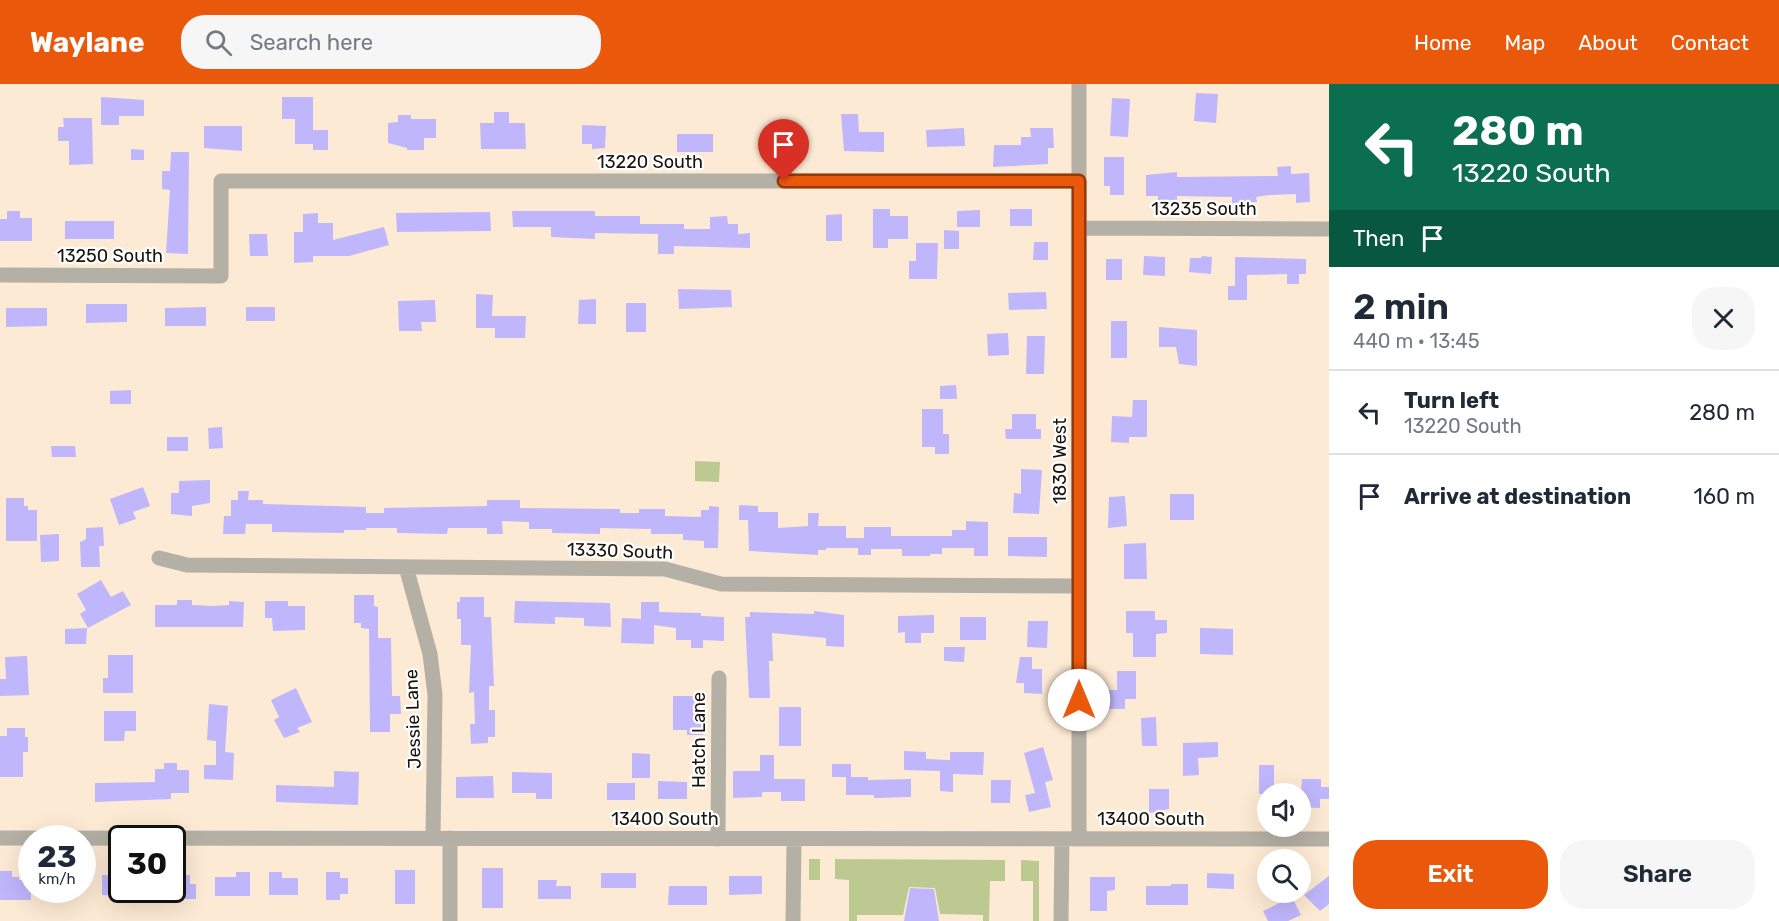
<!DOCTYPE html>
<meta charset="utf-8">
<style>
body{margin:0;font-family:Rubik,sans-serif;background:#f6f6f7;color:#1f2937;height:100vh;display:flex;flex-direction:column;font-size:22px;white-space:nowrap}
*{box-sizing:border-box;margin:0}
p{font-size:20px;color:#747a83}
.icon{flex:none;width:33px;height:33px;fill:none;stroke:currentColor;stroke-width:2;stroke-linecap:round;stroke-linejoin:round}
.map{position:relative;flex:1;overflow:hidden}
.sheet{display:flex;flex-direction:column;background:#fff;width:450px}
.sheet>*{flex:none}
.guide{background:#0b6e4f;color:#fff;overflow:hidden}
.tools{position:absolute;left:1257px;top:699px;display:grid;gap:12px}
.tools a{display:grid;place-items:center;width:54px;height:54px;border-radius:50%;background:#fff;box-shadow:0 6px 24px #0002;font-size:30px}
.speed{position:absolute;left:18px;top:741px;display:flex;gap:12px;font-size:30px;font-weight:700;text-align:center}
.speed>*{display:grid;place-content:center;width:78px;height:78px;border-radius:50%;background:#fff;box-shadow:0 6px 24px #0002;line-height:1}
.speed small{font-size:15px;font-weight:400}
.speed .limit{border:3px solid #111;border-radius:9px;background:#fff;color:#111}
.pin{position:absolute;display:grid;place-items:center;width:51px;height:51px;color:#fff;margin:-62px -26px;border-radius:50% 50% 50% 0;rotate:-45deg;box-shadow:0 0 6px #0007}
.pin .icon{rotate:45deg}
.me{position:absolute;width:66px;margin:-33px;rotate:0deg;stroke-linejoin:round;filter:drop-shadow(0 0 4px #0008)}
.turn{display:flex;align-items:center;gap:21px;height:126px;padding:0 24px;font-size:27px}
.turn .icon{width:78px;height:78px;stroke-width:2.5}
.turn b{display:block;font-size:42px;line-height:51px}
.then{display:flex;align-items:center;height:57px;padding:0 24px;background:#0003;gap:12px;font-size:22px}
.round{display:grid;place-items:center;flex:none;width:63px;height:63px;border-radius:24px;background:#f6f6f7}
.headline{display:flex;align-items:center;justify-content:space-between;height:102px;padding:0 24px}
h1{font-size:36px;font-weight:600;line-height:45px}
.cta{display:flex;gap:12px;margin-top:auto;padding:12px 24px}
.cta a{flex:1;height:69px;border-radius:24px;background:#ea580c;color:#fff;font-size:24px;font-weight:600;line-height:69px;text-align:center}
.cta a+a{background:#f6f6f7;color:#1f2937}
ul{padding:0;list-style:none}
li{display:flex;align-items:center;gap:18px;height:84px;padding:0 24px;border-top:2px solid #e0e1e3}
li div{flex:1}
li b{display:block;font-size:22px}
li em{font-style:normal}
header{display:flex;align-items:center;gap:36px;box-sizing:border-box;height:84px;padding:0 30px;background:#ea580c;color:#fff}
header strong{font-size:28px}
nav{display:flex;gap:33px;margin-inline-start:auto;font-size:21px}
.search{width:420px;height:54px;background:#f6f6f7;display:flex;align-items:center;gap:15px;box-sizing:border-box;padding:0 21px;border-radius:24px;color:#747a83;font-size:22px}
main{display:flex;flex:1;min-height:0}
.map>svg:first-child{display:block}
</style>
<header>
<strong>Waylane</strong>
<div class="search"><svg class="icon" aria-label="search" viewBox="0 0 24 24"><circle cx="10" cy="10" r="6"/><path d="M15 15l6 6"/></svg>Search here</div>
<nav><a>Home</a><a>Map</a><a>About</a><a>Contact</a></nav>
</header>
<main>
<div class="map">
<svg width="1329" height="837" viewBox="0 0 1329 837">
<rect width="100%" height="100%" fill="#fdead4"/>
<path fill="#bcca92" d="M695 377 720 378 719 398 695 397Z
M809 775H820V796H809Z
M835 775 1005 776V797H990L989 837H983V831L940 830 935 804 909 803 903 831H857V837H849V796L835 795Z
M1021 776 1039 777V837H1033V797H1021Z"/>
<path fill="#c0b6fc" d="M1196 9 1218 10 1216 39 1194 37Z
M101 13 144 16V32H119V41H101Z
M282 13H313V46H328V66H313V60H295V35H282Z
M1112 14 1130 15 1128 53 1110 52Z
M494 28H509V39H525L526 65H481L480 39H494Z
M841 30H858L859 48H884V68L844 67Z
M398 31H411V35H436V54H424V66H407V64L388 59V39L398 38Z
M63 34H92L93 80 69 81V57H58V43H64Z
M582 41 606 42 605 64 592 65V60H582Z
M204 42H242V67L204 64Z
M964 44 965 62 927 63 926 46Z
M1030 44H1053L1054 64H1048V80L993 83 994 61H1021V53H1031Z
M796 49V67L768 68V50Z
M677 50H713V68H677Z
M131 65 144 66V76H131Z
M171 68H189L188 170 166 169 170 106 162 105V87H170Z
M1104 73H1124V111H1110V102H1104Z
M1291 82V90L1309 89 1310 118 1296 119V110L1269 111 1256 113 1257 118 1232 119V113L1177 112V116H1158V112H1146V91L1177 88V93L1278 92 1277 83Z
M873 125H890V132H908V155H888V164H873Z
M1010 125H1032V142H1010Z
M980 126V143H957V127Z
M7 127H20V134H32V157H0V135H7Z
M512 127H595V132H640V140H684V145H710V133L727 132 728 140H738V150L750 149V164L674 162V170H658V150L595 149V155L551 153V143H513Z
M490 128 491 147 397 148 396 129Z
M318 129V139H333V156L384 143 389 161 349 172H313V178L294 179V148H303V130Z
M842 130V157H826V131Z
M65 137H114V155H65Z
M944 146 959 147V165H944Z
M249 150H267L268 172H250Z
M1034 158H1048V176H1033Z
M916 159H938L937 195H909V177H916Z
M1144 172 1165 173V192L1143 191Z
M1202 172 1212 173 1211 190 1189 188 1190 174H1201Z
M1235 173 1306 175V190H1299V200H1287V190L1247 191V216H1228V202H1235Z
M1106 175H1122V196H1106Z
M678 205 731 206 732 223 679 225Z
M1046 208 1047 225 1009 226 1008 209Z
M476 210 493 211 492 232H526L525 254H495V244H476Z
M596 215V240H578L579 216Z
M435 216 436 238H421L422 247H399L398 217Z
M626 219H646V248H626Z
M86 220H127V238L86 239Z
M206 223V242H165V224Z
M246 223H275V237H246Z
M6 224H47V242L6 243Z
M1111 237H1127V274H1111Z
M1159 243 1197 246V282L1179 280 1176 263H1159Z
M1008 249 1009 271 988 272 987 250Z
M1027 252H1045L1044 290H1026Z
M956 301 957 315H940V302Z
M131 306V320H110V307Z
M1133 316H1147V353H1129V359L1111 358 1112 332 1132 333Z
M922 325H943V350H949V370H935V363H922Z
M1012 330H1036V345H1041V355H1006L1005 345H1012Z
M222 343 223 364 209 365 208 344Z
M167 353H188V367H167Z
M51 362H75L76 373H52Z
M1021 385 1042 386 1039 430 1013 429 1014 409 1021 410Z
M210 396V419L192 422V432L171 430V409H179V397Z
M143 403 150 422 133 428 136 435 119 441 110 415Z
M238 407H249L248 416H263V420L366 423V429H384V424L487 422V416H520V424L620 425V429H639V425H665V432L701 433V426H709V422L719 423 718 464H704V457L683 456V450H651V445L600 444V450L552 449V445H529V438L502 437 503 450H487V444H448L447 450 397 449V444H366V446H344V449L272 448V440H246L245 450H223L224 432H231V416H238Z
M1170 410H1194V436H1170Z
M1125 412 1127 442 1108 444 1109 413Z
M6 414H24V422H28V426H37V457H6Z
M739 421 758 422V428H778V444L808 442V429H819L818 442H846V454H864V443H891V452H952V446H966V437L988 438V472H974V464H942V470H930V472H902V465H871V471H858V464H826V466H818V471L749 467 748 436H739Z
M103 443 104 462H99L100 483H81L80 458 86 455V444Z
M59 450V477L41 478 40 451Z
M1008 453H1047V473L1008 472Z
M1146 459 1147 495H1124V460Z
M101 496 111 513 123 507 131 521 88 544 80 530 86 526 77 510Z
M354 511H374V522L378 523V554H391L392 612H400L401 630H390V648H370L369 545 361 544V539H354Z
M460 513H484V533H491L494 602H489V626H495V653H488V659L471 660 470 640H475L474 608 469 609 471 561H461V535H457V518H460Z
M177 516H192V521L212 522 229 521V517L244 518 243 543H155V521H177Z
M265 517H288V522H305V546L273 547 272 534H265Z
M515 517 610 519 611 543 584 542V534L555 533V540L514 539Z
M641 518H659V528L701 529V532L724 533V557L703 556V564H691V556H676V544L654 541V560L621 559 622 534 641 535Z
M814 527 844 531V563L826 562V554L772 549 773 577H769L770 614H749L745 533H750V528L814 530Z
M1126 527H1155V536H1167V549L1156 550V573H1133V549H1126Z
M934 531V549H921V559H905V548L898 549V532Z
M960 533H986V556H960Z
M1028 537H1048L1047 564 1027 563Z
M87 544 86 560H65V545Z
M1200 544 1233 545V571L1200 570Z
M944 563H965L964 578 944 577Z
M108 571H133V609H103V594H108Z
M27 572 29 611 0 612V595H6L5 573Z
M1020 573H1032V585H1042V610L1024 609V599H1016Z
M1117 587H1136V615H1125V625H1107V606H1117Z
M296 604 312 638 297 644 300 648 284 654 274 636 279 633 271 616Z
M673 612H695V632H703V651H687V646H673Z
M209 620 228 622 225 668 234 669 233 696 204 695V681H216V657L207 656Z
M779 623H801V662H779Z
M104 627H136V647H125L124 657H104Z
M1156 633 1157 662H1142L1141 634Z
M7 644H25V653H28V668H23V693H0V652H7Z
M1218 658V673L1198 674 1199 691 1183 692V659Z
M1043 663 1053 696 1045 698 1051 723 1029 728 1025 711 1035 709 1024 669Z
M904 667 926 668V675L950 676V668H984L983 691 953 690V708L940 707V687L904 686Z
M632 669 650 670V694H632Z
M760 671H774V695H805V717H781V708H762V713L733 714V687H760Z
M164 679H177V686H189V709H171V715L95 718V699L155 698V685H164Z
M832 680H851V693H832Z
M1259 681H1274V710H1259Z
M334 687 359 688 358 721 276 718V701L334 703Z
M512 688 552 689V715H536V709H512Z
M493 692 494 714H456V693Z
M846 693H868V696L911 695V713L874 714V711H846Z
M1302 695H1321V703H1329V715H1320V724L1300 723Z
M991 696H1011L1010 719H991Z
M658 697 687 698V715H658Z
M607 699H635V716H607Z
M1149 705H1169V725L1149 729Z
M482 784H503V824H482Z
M395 786H415V820H395Z
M0 787H12V793H19V796H31V816H0Z
M236 788H250V812H215V793H236Z
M269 788H282V794H298V811H269Z
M326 788H340V794H348V810H340V816H326Z
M601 789H636V804H601Z
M1207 789 1234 790V805L1207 804Z
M102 791H122V812L102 811Z
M172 791H190V800H196V815H164V806H172Z
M729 792H762V810L729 811Z
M1329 792V820L1320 827 1304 811Z
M1090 793H1115V806L1107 807V827H1090Z
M538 796H557L556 802H571V815H538Z
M1171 800H1188V821H1146V802H1171Z
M669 802H707V821H668Z
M910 804 934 805 939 837H904Z
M1292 813 1301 831 1288 837H1268L1263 827Z"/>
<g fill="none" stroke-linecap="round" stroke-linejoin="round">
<path stroke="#b4b0a5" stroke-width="15" d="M1080 144 1329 145
M0 191 221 192V97H1079
M159 474 187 481 665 485 721 500 1079 502
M406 483 430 570 435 611 433 753
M0 754 1329 755
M1079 754V0
M718 755 719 594
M450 837V754
M793 837 794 755
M1061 837 1062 755"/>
</g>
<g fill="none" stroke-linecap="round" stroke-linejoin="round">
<defs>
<path id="route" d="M784 97H1079V616"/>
</defs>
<use href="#route" stroke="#983908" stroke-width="15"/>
<use href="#route" stroke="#ea580c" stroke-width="10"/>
</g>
<g text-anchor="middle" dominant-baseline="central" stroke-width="4.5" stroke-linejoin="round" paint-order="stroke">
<g font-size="18" fill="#18120a" stroke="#fff">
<text x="650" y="78">13220 South</text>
<text x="1204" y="125">13235 South</text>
<text x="110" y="172">13250 South</text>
<text transform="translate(1060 377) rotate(-90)">1830 West</text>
<text transform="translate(620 467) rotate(2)">13330 South</text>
<text transform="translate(413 635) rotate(-92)">Jessie Lane</text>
<text transform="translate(699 656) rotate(-90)">Hatch Lane</text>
<text x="665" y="735">13400 South</text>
<text x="1151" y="735">13400 South</text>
</g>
</g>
</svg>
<div class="tools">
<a><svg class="icon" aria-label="sound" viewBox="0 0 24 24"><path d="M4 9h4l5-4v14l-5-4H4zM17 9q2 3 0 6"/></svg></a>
<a><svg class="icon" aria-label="search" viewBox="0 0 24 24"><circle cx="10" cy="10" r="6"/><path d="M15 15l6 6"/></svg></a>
</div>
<div class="speed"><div>23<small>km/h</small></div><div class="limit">30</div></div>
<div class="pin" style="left:784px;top:97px;background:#d93025"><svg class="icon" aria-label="arrive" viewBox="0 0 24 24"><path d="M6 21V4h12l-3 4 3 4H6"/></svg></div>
<svg class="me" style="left:1079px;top:616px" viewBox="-20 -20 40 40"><circle r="19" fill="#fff"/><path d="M0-13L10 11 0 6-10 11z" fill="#ea580c"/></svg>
</div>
<section class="sheet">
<div class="guide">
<div class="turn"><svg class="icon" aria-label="left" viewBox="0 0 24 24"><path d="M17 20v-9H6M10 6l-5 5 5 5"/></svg><div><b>280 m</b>13220 South</div></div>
<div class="then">Then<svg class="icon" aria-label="arrive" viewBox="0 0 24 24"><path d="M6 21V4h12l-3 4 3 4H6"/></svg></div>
</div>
<div class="headline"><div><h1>2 min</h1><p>440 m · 13:45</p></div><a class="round"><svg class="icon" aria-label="close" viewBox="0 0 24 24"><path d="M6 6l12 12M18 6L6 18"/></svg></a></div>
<ul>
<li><svg class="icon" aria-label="left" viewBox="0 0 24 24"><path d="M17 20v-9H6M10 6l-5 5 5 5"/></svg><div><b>Turn left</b><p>13220 South</p></div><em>280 m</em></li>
<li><svg class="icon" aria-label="arrive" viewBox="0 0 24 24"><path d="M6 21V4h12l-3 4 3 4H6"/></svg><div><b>Arrive at destination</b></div><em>160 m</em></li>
</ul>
<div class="cta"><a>Exit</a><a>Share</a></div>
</section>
</main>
